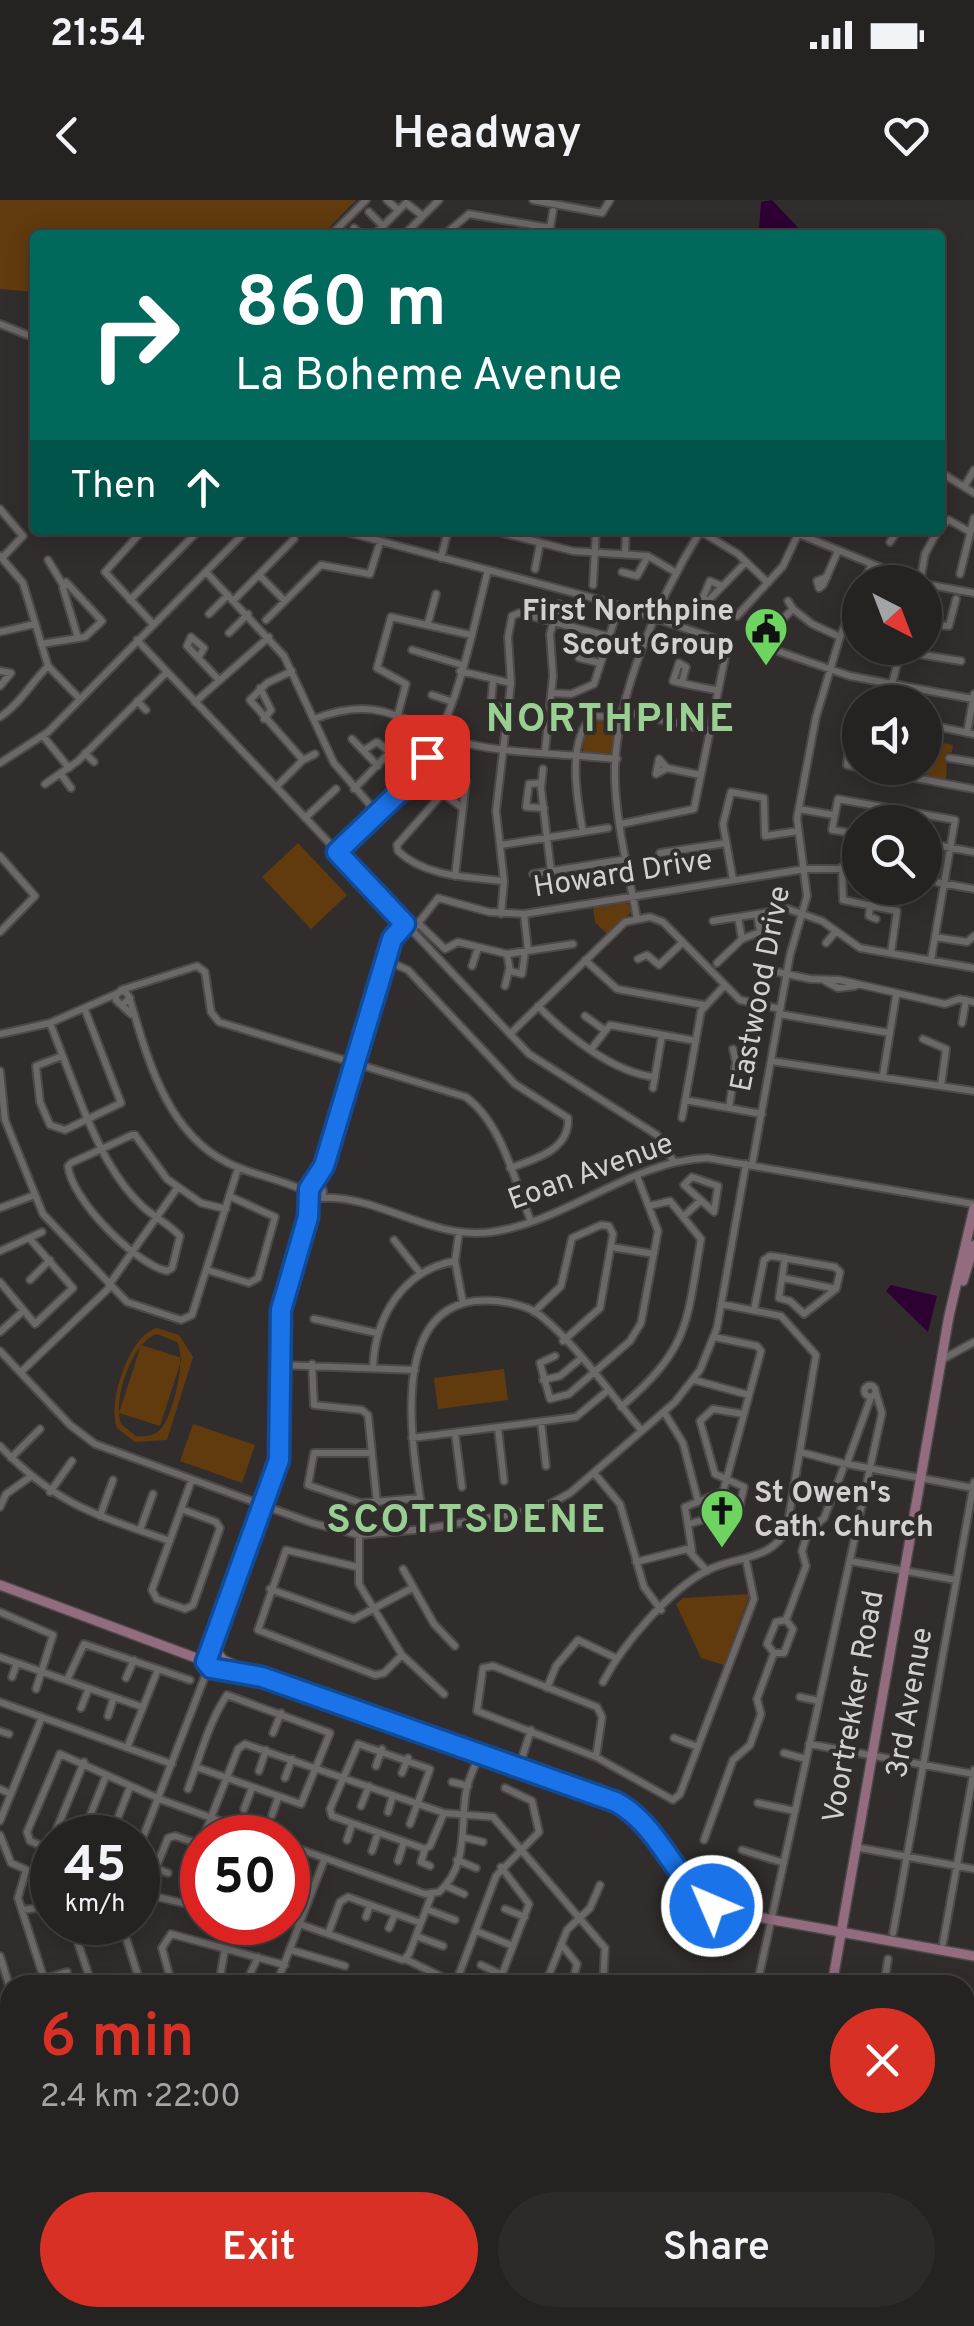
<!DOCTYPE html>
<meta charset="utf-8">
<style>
body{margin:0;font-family:Overpass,sans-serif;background:#2d2a2a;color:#f1f3f6;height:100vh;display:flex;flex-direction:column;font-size:38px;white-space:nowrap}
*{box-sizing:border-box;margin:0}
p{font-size:32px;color:#a3a4a5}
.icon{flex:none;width:55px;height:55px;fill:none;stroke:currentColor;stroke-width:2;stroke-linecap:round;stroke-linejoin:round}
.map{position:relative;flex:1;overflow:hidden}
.sheet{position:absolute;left:0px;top:1775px;width:975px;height:352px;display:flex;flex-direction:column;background:#252222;border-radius:30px 30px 0 0;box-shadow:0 5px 25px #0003,0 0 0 2px #423f40}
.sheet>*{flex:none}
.banner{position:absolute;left:30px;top:30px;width:915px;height:305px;border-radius:10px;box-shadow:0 5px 25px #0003,0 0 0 2px #423f40;background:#00695c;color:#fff;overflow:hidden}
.needle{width:65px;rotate:138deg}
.buttons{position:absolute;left:842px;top:365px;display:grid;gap:20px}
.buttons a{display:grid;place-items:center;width:100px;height:100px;border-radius:50%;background:#252222;box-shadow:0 5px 25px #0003,0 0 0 2px #423f40;font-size:50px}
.speed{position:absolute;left:30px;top:1615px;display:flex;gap:20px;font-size:50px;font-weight:700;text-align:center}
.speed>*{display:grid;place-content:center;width:130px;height:130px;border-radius:50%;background:#252222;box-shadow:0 5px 25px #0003,0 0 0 2px #423f40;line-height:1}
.speed small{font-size:25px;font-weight:400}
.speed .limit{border:15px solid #d22;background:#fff;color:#111}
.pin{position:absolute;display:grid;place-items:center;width:85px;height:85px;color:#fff;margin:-42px;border-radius:20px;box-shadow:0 5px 15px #0006}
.me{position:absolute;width:110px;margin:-55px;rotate:315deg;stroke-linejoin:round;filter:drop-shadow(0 0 8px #0008)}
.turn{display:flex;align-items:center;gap:35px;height:210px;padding:0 40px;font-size:45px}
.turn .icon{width:130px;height:130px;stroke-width:2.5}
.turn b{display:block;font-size:70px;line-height:85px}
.then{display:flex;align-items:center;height:95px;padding:0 40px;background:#0003;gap:20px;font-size:38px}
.round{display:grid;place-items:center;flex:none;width:105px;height:105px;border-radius:52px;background:#2d2a2a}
.summary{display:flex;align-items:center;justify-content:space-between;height:170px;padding:0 40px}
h1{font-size:60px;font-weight:600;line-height:75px;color:#d93025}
.button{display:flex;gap:20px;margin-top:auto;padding:20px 40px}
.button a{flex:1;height:115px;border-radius:60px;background:#d93025;color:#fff;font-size:40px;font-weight:600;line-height:115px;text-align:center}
.button a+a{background:#2d2a2a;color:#f1f3f6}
.status{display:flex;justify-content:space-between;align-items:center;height:70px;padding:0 50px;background:#252222;direction:ltr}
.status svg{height:28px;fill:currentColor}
header{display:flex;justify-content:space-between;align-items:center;height:130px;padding:0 40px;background:#252222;font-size:45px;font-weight:600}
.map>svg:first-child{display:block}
</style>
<div class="status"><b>21:54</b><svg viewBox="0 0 49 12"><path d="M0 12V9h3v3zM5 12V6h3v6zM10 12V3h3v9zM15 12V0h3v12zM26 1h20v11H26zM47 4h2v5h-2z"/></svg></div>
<header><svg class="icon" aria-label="back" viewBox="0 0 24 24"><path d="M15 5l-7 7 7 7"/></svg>Headway<svg class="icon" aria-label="heart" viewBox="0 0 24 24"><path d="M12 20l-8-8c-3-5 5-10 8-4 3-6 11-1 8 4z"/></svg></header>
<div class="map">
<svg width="974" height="2126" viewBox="0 0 974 2126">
<rect width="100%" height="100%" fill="#312d2d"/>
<path fill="#613b0e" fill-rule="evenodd" d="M0 0H356L322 35H35V92L0 89Z
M618 507 623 508 612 554 583 552V532L594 518 614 520Z
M925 526 935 528 933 541 953 545 952 552 947 553 946 582 927 580Z
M298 643 347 695 311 729 262 677Z
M627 702 632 711 608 735 595 722 593 707Z
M157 1128 179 1135 193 1157 167 1240 135 1242 117 1228C107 1203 129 1135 157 1128ZM157 1134 177 1142C187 1158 173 1216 160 1230 153 1236 145 1237 136 1236L121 1224C112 1201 132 1141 157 1134Z
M141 1145 182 1158 160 1226 119 1213Z
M504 1169 508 1200 438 1209 434 1178Z
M193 1224 255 1245 242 1283 180 1261Z
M750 1394 724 1465 701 1458 676 1404 683 1398Z"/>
<path fill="#2d0233" d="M772 0 805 35 759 29 761 2Z
M891 1085 937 1096 928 1132 886 1091Z"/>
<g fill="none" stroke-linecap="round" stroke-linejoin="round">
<defs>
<path id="minor" d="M387 0 398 10
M533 0 602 13 610 0
M369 12 383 26
M354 28 361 35
M331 35 366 0
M374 35 406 3 423 16
M404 35 439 0
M444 35 469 14 550 28
M549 35 553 11
M582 35H590
M0 124 35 138
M940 272 974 293
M964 287 974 270
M0 309 23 336 2 358
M940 326 949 320 970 332
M143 330 105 372 153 424
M339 330 608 402 728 443 694 609 621 624
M491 330 573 351 648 356 675 372
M789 330 916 382
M700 331 738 354 768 383
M890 342 898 330
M625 353 626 330
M0 356 23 383 48 466 80 499
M441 358 448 330
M48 360 63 385
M535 369 540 343
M206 372 284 456 334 563 377 613
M622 372 637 376 648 356
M960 374 974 318
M259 375 285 401
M827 377 817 381 819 388 823 385 838 351
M863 382 871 366
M920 382 925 354 938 330
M925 384 974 393
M593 385 596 330
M722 386 710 381 702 400H709L746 362
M130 400 199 330
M234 400 294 339
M788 401 793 409
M209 414 228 395
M737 416 783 366 798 334
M266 420 321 365 370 374 380 342
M428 423 436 394
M925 424 949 426 956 399
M0 432 35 424
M229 433 248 414
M840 437 812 424 793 409 768 433 763 446 850 476 973 499
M853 438 860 441
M137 440 529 854 657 935 674 962
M41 444 85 437 102 421 66 382 63 388 78 438
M881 448 961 461
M412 450 462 465
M198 458 204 448 191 437 187 446 219 480
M579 458 600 463
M0 471 11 473 0 486
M460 471 511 483
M493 481 491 504 502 509
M682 483 686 467 679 463 673 481C687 485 702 487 716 490
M892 484 901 449
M260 488 271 510 264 519
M551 493 571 494 594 484 619 406
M432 495 450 501
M137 501 146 510
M195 502 269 437
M625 512 708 530
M398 514 406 484 377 468 391 417 471 435
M860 514 852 518 847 565 974 589
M0 517C20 504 31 483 48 466
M314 519C385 491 406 528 469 544 511 554 572 554 617 559
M925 524 974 534
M967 533 974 494
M43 536 69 568
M352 539 378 566
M848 540 860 543
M545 551 553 476 550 434 559 404
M85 553 94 562
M949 558 974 562
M303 560 315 554
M0 563 48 532 247 330
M667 568 659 559 656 574 667 568 700 575
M543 569 541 588 551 671
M416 573 461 607
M61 574 71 588
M541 583 529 584 526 607 544 608
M45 584 78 561 167 472
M276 587 303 560 250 500 267 483 292 471
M354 589 390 552 377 542 364 550
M799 609 833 615
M305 618 336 589
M583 632C577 600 566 540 593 516L613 517
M860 634 832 630 838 599 955 620 931 760
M925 643 974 652
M501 645 608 628
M337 651C367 623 402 597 424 562 459 507 472 432 488 370
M660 653 726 643
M0 656 35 696 0 732
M842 667 843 700 897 711 891 753
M533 674 627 659
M455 676 466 581 458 576 397 645 398 651C425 677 468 677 504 681
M733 680 723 624 731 592 764 598 765 636 798 631
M925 680 974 689
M870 705 869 716 876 719
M501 714 504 681 496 611 511 483 508 437 512 416 519 413 607 436
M524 714 528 751
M738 717 742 739 760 732 757 714
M637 719C629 674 617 628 615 582 612 500 659 398 701 330
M713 721 788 709 822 721 860 748 974 768
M419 724 445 749 458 742 507 754 573 744
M412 731 438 698 489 712 524 714 805 669H860
M935 737 967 742 974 736
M826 743 836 731
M507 754 510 771 522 774 525 752
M638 759 647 755 659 765 683 742
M385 760 408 770 515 884 568 918C570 950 535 959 510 968
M585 760 617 789 704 805
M717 763 742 739
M472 766 478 748
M759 768 810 779 840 780 945 804 959 799 974 802
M825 781 838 788 855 786
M505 786 509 770
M121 790 197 766 205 772 211 812 219 822 466 897C502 924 514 979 530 1019
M130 800C148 860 167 933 228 963 254 976 283 979 309 993
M122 805 130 798 124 790 116 794V800L131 814
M538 806C566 835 614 873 655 877
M779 814 890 833
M585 816 603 829
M50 823 84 911C99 946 114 979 142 1006 154 1017 169 1024 180 1036L172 1068 167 1071C135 1064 71 999 68 966L71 963 132 935H135L167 979 201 1003 226 1009
M962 823 966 800
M0 834 50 823 116 794
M510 834 625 722 650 717 663 722 740 800 780 809
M923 839 946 849 941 886
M592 848 610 825 696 841
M62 856 36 866 40 902 50 925 65 930 121 903 85 810
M771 861 974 891
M0 871 5 920 43 1014 127 1102 181 1120 192 1115 238 968
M883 875 896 796
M653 888 662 835
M685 900 762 914
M729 908 736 862 733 849
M682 918 701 811 725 785
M752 965 790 755 807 696 797 618 816 517 840 437 860 390
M692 977 718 986 714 1012 684 985Z
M309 992a7 7 0 1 1 14 0a7 7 0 1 1-14 0Z
M314 985 392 739 405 724
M320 998C378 994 430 1040 491 1032 566 1022 630 961 707 958L974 1004
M0 1008 35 995
M684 1016 700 1001
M459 1033 455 1061 463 1103
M394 1040 421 1074
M611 1047 654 1054
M0 1051 42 1032
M207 1070 249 1083 258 1078 275 1017 229 996
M783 1078 836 1089
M30 1080 50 1060
M0 1082 35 1124 73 1088 30 1039
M109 1085 178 987
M754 1110 764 1060 770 1056 778 1057 835 1067 840 1072 836 1089 804 1114 790 1101 779 1098 785 1058
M534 1112 561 1086 572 1038 601 1025 609 1026 613 1034 600 1108 563 1141
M314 1119 377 1133
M0 1132 23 1111
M0 1151 70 1225 95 1244 312 1323 359 1335 425 1329 541 1309 570 1293 599 1268 675 1202 700 1170 717 1128 746 964
M555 1156 540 1163 550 1199 569 1194 630 1141 641 1123 658 1031 637 976
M943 1159 974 1142
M312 1164 314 1205 362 1210 368 1215 377 1303
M280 1165 415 1170
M373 1167C375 1117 403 1070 455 1061
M21 1172 110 1087
M543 1180 560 1176 579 1160
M694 1180 749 1195
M864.5 1191a5.5 5.5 0 1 1 11 0a5.5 5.5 0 1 1-11 0Z
M621 1207C690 1147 686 1126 701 1039L670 1001 649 1006
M664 1212 683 1243 698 1301
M541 1222 546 1266
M498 1228 504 1281
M455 1233 462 1287
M412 1238 576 1217 607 1191
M0 1246C55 1304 96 1315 170 1341
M800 1252 842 1263
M369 1253H314L308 1285 361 1303 420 1298
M11 1258 40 1229
M847 1263 871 1197
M847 1264 973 1288
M594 1273 620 1304 644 1387 661 1410
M50 1292 72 1261
M0 1307 6 1294 30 1277
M181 1309 216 1322 220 1328 193 1405 185 1409 157 1399 152 1390 192 1279
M100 1316 113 1280
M689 1324 739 1309 744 1287 715 1274 700 1221 713 1209 743 1214
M425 1329C416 1268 382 1112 475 1101 495 1099 525 1103 541 1116 579 1147 610 1194 642 1231
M140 1330 153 1294
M359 1335V1384L402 1455 444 1494
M692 1351 685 1307 723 1292 761 1151 757 1146 714 1137
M850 1361 956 1380
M636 1362 687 1349 707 1371
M357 1367 286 1350 258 1430 375 1475 384 1473 402 1455
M403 1369 434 1424 455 1446
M270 1389 354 1419 412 1388
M0 1412 53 1435 36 1489
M774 1453 767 1444 776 1422 786 1420
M209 1454 279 1260 281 1110 308 1017 318 999
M0 1457 142 1507
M12 1477 17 1463
M126 1478 134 1460
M67 1480 84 1444 190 1480
M603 1482C623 1444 669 1390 708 1370 735 1356 773 1361 787 1328L816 1155 781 1116 721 1104
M547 1488 556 1466 578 1440 616 1458
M800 1497 819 1501
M0 1502 172 1564
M81 1508 89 1488
M108 1516 114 1497
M0 1531 9 1534
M273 1533 281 1513
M674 1538 698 1547
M809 1544 974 1574
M127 1548 158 1469
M784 1553 806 1559
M596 1557 602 1517 597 1507 493 1466 483 1468 477 1511 596 1557 673 1600 680 1594 754 1399 746 1360
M376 1566 382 1549
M519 1567 531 1530
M259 1571 266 1550
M402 1573 408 1558
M285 1578 292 1559
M452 1582 468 1586
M0 1589 11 1594
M188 1589C199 1560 209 1521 227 1495L330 1533 301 1604 196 1567
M758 1603 795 1611
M361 1606 369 1586
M244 1609 252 1588
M388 1612 393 1595
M272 1615 278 1598
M0 1621 42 1517
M410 1624 430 1569 358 1544 330 1609 332 1616 425 1649 430 1646 444 1613
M0 1635 11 1663 52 1681
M53 1638 84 1562
M81 1638 106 1576
M110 1638 130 1587
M203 1638 238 1549 245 1544 444 1613 493 1617 605 1748 603 1785
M466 1638 483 1642
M347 1640 352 1624
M704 1640 733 1560 750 1545 761 1514 757 1499 774 1453H784L793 1429 786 1420 806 1366 802 1351 808 1332 824 1318 843 1269
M201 1642 188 1677 192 1686 202 1690
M288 1645 425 1694 439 1692C469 1666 460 1626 466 1592 468 1579 475 1566 480 1554
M855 1647 974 1669
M425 1649 421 1662 430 1666
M52 1650 30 1641 27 1632 60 1554 162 1600 267 1638
M138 1650 209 1466
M742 1650 784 1663
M372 1651 378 1633
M457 1660 476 1668
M398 1661 404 1642
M155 1668 168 1673
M26 1670 18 1698 46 1785
M446 1686 464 1694
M197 1688 187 1704 153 1696 148 1687 168 1638 175 1636 202 1645
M426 1709 455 1720
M505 1709 525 1717
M22 1710 38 1708 52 1714
M366 1717 370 1705
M288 1720 403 1760 409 1754 432 1694
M71 1722 92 1785
M121 1722 141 1785
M241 1724V1722
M389 1728 395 1714
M269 1731 272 1722
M476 1731 513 1746
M893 1733 974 1282
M328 1734 340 1702 348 1697 421 1723
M416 1736 443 1746
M943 1743 974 1570
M561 1744 577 1764 572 1785
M291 1750 345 1766
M0 1756 10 1788
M405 1759 440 1776
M481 1765 502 1775
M221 1772 225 1749
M44 1779 67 1772
M18 1785 43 1777
M92 1785 108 1780
M172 1785 162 1748 171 1734 285 1765
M178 1785 192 1781
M245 1785 258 1757
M276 1785 325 1658
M455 1785 496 1676 539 1632 532 1601 505 1588
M498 1785 529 1704 501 1667
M545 1785 567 1730 590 1708 600 1685
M757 1785 882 1213 876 1193
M884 1785 888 1759
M0 1806 10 1816
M0 1836 10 1848
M0 1865 10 1879
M0 1906 10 1921
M965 1910 974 1860
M0 1932 10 1929
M965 1953 974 1954
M0 1959 10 1956
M0 1986 10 1983
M0 2012 10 2009
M0 2038 10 2034
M0 2047 4 2060 0 2072
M0 2075 10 2079
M136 2118 138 2126
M167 2118 170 2126
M261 2118 271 2122
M801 2118 849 2126
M2 2126 10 2109
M29 2126 33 2118
M56 2126 60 2118
M77 2126 81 2118
M111 2126 112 2118
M244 2126 247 2118
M496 2126 527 2118
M551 2126 552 2118
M681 2126 683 2118
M719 2126 721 2118
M874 2126 876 2118
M927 2126 928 2118"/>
<path id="major" d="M963 1081 974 1045
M0 1385 207 1462
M223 1460 216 1468 207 1462 209 1454 218 1453 223 1460 262 1477 616 1602C664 1629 673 1689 724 1711L974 1756
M832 1785 949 1116 974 1008
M774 2126 775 2118"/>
</defs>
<use href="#minor" stroke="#4d494a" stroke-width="10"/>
<use href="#major" stroke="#4d494a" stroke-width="12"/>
<use href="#minor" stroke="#6d6868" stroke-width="6"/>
<use href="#major" stroke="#946c7f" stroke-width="9"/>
</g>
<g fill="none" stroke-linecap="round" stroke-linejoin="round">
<defs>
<path id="route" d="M427 557 405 587 337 652 405 724 392 739 324 966 309 989 308 1017 281 1110 279 1260 206 1462 211 1468 262 1477 616 1602C660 1626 672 1677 712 1706"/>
</defs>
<use href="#route" stroke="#114b97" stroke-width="25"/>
<use href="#route" stroke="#1a73e8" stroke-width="18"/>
</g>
<defs>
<symbol id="civic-pin" viewBox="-11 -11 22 30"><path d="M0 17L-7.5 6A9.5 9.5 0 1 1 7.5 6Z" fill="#6dd361" stroke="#312d2d"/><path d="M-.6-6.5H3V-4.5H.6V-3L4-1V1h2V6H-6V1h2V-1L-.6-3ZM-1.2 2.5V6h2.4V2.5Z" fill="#111"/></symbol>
<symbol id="church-pin" viewBox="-11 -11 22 30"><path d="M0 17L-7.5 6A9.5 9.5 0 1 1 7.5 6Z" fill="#6dd361" stroke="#312d2d"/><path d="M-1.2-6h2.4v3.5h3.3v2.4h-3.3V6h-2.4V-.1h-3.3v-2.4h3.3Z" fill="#111"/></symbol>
</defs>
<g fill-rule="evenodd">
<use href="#civic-pin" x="741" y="404" width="50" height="68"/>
<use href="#church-pin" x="697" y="1286" width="50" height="68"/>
</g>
<g text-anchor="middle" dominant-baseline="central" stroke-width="8" stroke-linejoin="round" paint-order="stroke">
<g font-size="30" font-weight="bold" fill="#d3d0d1" stroke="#312d2d" text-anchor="end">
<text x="734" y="412">First Northpine<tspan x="734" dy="34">Scout Group</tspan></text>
<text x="754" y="1294" text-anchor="start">St Owen's<tspan x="754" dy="34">Cath. Church</tspan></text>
</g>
<g font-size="30" fill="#d3d0d1" stroke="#312d2d">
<text transform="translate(623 675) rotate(-9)">Howard Drive</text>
<text transform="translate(762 789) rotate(-79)">Eastwood Drive</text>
<text transform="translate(591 973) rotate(-20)">Eoan Avenue</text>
<text transform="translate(911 1503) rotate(-80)">3rd Avenue</text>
<text transform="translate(855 1507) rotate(-80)">Voortrekker Road</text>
</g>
<g font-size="40" font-weight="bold" letter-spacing="2.5" fill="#9acf93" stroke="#312d2d">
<text x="611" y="521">NORTHPINE</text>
<text x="467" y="1322">SCOTTSDENE</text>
</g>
</g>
</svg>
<div class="buttons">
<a><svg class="needle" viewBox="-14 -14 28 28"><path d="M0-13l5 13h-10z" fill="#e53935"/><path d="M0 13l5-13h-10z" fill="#a3a4a5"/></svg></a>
<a><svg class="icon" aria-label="sound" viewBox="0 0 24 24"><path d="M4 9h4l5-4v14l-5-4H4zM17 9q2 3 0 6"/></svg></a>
<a><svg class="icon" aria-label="search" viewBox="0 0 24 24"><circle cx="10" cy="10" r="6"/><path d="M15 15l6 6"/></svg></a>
</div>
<div class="speed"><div>45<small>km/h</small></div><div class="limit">50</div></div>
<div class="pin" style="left:427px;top:557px;background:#d93025"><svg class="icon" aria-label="arrive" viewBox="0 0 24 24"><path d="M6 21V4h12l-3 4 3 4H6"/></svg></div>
<svg class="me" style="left:712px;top:1706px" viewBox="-20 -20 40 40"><circle r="17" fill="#1a73e8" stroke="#fff" stroke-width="3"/><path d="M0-11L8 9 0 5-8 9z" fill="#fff"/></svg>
<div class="banner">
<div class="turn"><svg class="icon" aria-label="right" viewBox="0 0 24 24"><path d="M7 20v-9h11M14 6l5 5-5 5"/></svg><div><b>860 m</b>La Boheme Avenue</div></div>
<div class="then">Then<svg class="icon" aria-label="ahead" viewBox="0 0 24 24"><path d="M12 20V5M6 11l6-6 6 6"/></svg></div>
</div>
<section class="sheet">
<div class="summary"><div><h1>6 min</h1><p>2.4 km · 22:00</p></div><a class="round" style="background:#d93025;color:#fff"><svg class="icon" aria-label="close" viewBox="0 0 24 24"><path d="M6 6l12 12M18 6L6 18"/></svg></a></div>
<div class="button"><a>Exit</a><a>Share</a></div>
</section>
</div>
